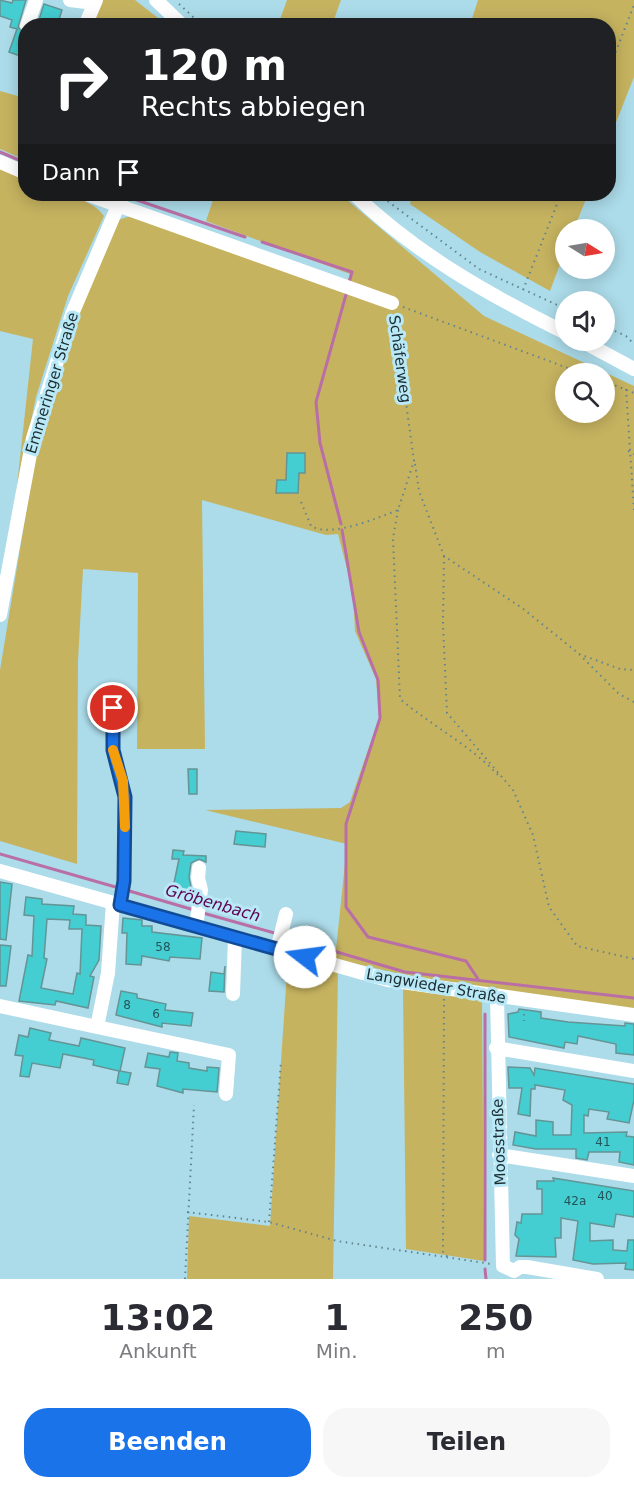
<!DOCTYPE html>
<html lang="de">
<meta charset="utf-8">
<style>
body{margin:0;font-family:"DejaVu Sans",sans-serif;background:#f7f7f7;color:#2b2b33;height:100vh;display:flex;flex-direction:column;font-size:22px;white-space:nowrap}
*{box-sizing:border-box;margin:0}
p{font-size:20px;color:#7c7c81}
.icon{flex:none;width:33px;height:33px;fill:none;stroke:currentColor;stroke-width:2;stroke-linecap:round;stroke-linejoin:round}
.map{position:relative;height:1279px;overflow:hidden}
.panel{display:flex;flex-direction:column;background:#fff;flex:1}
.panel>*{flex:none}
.hud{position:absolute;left:18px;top:18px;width:598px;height:183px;border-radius:24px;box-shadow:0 3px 15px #0003;background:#202124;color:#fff;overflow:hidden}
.needle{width:39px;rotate:101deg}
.buttons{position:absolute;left:555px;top:219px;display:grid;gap:12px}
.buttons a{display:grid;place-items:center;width:60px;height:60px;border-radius:50%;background:#fff;box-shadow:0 3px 15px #0003;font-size:30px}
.pin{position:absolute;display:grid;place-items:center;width:51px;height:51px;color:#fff;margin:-26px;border:3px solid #fff;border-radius:50%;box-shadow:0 2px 6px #0007}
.me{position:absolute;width:66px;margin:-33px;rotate:285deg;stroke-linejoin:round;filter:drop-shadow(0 0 4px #0008)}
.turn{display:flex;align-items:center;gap:21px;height:126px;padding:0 24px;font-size:27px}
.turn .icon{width:78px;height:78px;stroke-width:2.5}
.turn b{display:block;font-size:42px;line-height:51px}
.then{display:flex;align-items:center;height:57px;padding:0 24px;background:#0003;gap:12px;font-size:22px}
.eta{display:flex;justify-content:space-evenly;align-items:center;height:102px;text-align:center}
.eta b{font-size:36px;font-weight:700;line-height:42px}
.cta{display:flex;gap:12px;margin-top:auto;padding:12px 24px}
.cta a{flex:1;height:69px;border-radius:24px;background:#1a73e8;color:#fff;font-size:24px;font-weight:700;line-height:69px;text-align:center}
.cta a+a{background:#f7f7f7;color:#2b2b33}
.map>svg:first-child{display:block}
</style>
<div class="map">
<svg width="634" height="1279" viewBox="0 0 634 1279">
<rect width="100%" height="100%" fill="#acdbe9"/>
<path fill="#c6b360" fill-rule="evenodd" d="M100 0H135L167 25 91 26Z
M287 0H341L332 25H278Z
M478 0H634V77L609 140V26L470 25Z
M0 91 25 98V160L0 149Z
M0 168 25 179 26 194C51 194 87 193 104 216L68 296 36 397 16 495 33 339 0 331Z
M215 194H340L484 316 634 386V1009L440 983 335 959 347 844 205 810 341 808 350 802 379 718 376 679 355 631 353 592 338 534 326 535 202 500 205 749H137L138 573 83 569 78 661 77 864 0 841V670L39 434 82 305 118 220 134 215 344 292 350 274 206 221ZM566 374H604V412H566Z
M413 194H588L574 229 566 230 565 251 550 291 480 252 410 204Z
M288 957 338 971 333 1279H187L189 1216 270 1226Z
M403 988 482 1000 484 1261 406 1249Z"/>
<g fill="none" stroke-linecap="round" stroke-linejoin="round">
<path stroke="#b96fa5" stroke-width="3" d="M0 152 26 163
M131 198 245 237
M262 242 352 272 349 283
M341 524 320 443 316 402 347 291
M342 530 359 632 378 680 380 718 346 824V907L368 937 466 961 478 979
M0 854 119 888
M126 890 194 910
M203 913 278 934
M284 936 304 942
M313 945 405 972 634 998
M485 1014V1260
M485 1269 486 1279"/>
</g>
<path fill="#44ced1" stroke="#649495" stroke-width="1.5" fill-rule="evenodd" d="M0 0 12 3 13 0H26L18 27 26 35V58L9 52 17 29 10 27 12 20 0 16Z
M44 4 62 10 57 26H37Z
M287 453H305V473H299L298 493H276L277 480H286Z
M103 691H122V706L118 701 112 699 103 708Z
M188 769H197V794H189Z
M236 831 266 834 265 847 234 844Z
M173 850 184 851 183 855 206 856V862L199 859 191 863 189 877 192 892 173 888 179 859H172Z
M0 882 12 884 6 940 0 939Z
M26 897 42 899V904L74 906 73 914 86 915V925L101 926 99 960 90 976 94 977 88 1008 56 1001 55 1005 19 1001 28 955 32 956 34 916 24 915ZM47 919 70 920 69 929H82L80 974 77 973 73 994 41 988 47 959 44 958Z
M123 918 142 920V926H152V932L202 938 200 959 170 957 169 961 142 956 141 965 126 964 127 933H122Z
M0 945 11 946 6 986H0Z
M225 966 224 992 209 991 211 972 224 974Z
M121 991 137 994V998L166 1004 165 1010 193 1013 191 1026 162 1023V1027L116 1015Z
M519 1009 541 1012V1018L568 1022 625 1026V1023L634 1024V1055L616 1053V1044L578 1036 577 1044 565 1042 564 1048 509 1037 508 1014 518 1012Z
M30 1028 51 1033 49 1040 79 1046 81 1038 125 1048 120 1071 131 1073 128 1085 117 1083 119 1071 93 1065 94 1060 63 1054 60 1068 32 1063 29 1077 20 1076 23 1056 15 1055 19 1035 28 1037Z
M170 1052 178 1053 177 1061 189 1063V1068L207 1071V1067L219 1068 217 1092 183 1089V1093L157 1086 160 1069 145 1067 148 1053 169 1057Z
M508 1067 530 1068 534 1075 535 1068 634 1084V1100L629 1123 607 1119 609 1112 589 1109 588 1116 584 1115V1133L627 1132 626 1136 634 1137V1165L619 1162 620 1152H589L587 1160 576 1158V1149H536L513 1145 515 1132 536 1136V1120L553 1122V1135H571L572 1105 563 1100 565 1090 535 1085V1089H531L530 1116 518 1114 522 1088H509Z
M553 1178 634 1191V1217L616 1214 614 1227 590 1223V1241L613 1240V1250L627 1251 628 1240H634V1270L625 1269 626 1263 593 1264 573 1260 578 1221 561 1218V1238H555L556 1257 516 1256 519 1239 515 1235 517 1222 521 1223 522 1214H542V1189H537V1181H554Z"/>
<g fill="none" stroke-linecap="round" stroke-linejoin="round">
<path stroke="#63848d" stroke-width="2" stroke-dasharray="1.5 4.5" stroke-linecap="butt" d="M179 4 203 26
M609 69 634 5
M378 194 479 269 566 309
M523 290 561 194
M403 307 584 374
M604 326 626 336 634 344
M604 381 634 393
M626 389 634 510
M628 451 634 454
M415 464 419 491 444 556 522 608 578 653 619 694 634 702
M301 502 311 526C331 538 377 518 398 510L414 461 394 315
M398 510 393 538 400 699C432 726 470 745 499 776
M444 556 443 625 447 713 513 790 533 835 549 907 577 946 634 959
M579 654 620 669 634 670
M444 999 443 1253 449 1258
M524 1014V1021
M187 1212 269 1222 337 1241 492 1264
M269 1222 281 1062
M185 1279 194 1105"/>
<path stroke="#fff" stroke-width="14" d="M70 0 94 3
M156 0 183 26
M27 26 36 0
M85 26 96 0
M0 162 26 173
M86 194 392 303
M354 194C416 254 489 295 566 333
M580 340 634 369
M0 615 33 438 72 314 123 194
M113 708V750L125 797 124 881 120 905
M0 871 388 980 634 1015
M113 903 108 973 97 1027 229 1055 226 1094
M196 927 201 890 198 878 199 868
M277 950 286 914
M305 957 310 936
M233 994 235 938
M497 997 503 1266 514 1271
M0 1006 97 1027
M496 1048 634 1071
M499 1155 634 1176
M514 1271 520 1267H527L597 1279"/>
</g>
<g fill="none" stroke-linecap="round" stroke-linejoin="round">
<defs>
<path id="route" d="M113 708V750L125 797 124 881 120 905 305 957"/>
</defs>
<use href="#route" stroke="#114b97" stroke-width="15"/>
<use href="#route" stroke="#1a73e8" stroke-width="10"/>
<path stroke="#f59e0b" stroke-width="10" d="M113 750 123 781 125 827"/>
</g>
<g text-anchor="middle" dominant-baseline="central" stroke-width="6" stroke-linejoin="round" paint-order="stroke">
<g font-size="12" fill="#25555a">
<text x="163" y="947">58</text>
<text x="127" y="1005">8</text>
<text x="156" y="1014">6</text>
<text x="603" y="1142">41</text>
<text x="605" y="1196">40</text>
<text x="575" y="1201">42a</text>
</g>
<g font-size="15" fill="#1b2d32" stroke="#b9e8f6">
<text transform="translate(400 359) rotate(82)">Schäferweg</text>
<text transform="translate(52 383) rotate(-73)">Emmeringer Straße</text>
<text transform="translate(436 986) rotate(10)">Langwieder Straße</text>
<text transform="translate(499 1142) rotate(-92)">Moosstraße</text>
</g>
<g font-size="16" font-style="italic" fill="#5f0050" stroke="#b9e8f6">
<text transform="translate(213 903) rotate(16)">Gröbenbach</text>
</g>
</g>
</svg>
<div class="buttons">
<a><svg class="needle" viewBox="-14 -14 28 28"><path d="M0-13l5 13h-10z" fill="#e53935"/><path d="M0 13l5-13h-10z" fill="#7c7c81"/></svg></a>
<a><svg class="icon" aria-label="sound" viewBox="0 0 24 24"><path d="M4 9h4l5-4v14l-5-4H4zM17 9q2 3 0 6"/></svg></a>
<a><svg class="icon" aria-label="search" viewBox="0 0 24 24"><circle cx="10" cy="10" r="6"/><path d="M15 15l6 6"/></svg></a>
</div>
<div class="pin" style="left:113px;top:708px;background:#d93025"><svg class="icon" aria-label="arrive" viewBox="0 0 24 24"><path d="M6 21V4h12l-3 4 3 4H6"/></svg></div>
<svg class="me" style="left:305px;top:957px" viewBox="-20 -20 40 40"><circle r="19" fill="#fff"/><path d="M0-13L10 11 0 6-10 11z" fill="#1a73e8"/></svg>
<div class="hud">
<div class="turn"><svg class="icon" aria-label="right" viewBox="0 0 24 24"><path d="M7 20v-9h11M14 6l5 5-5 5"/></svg><div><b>120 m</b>Rechts abbiegen</div></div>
<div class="then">Dann<svg class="icon" aria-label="arrive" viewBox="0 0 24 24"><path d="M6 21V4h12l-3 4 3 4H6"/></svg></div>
</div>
</div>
<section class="panel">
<div class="eta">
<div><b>13:02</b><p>Ankunft</p></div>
<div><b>1</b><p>Min.</p></div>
<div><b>250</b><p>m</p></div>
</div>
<div class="cta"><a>Beenden</a><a>Teilen</a></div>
</section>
